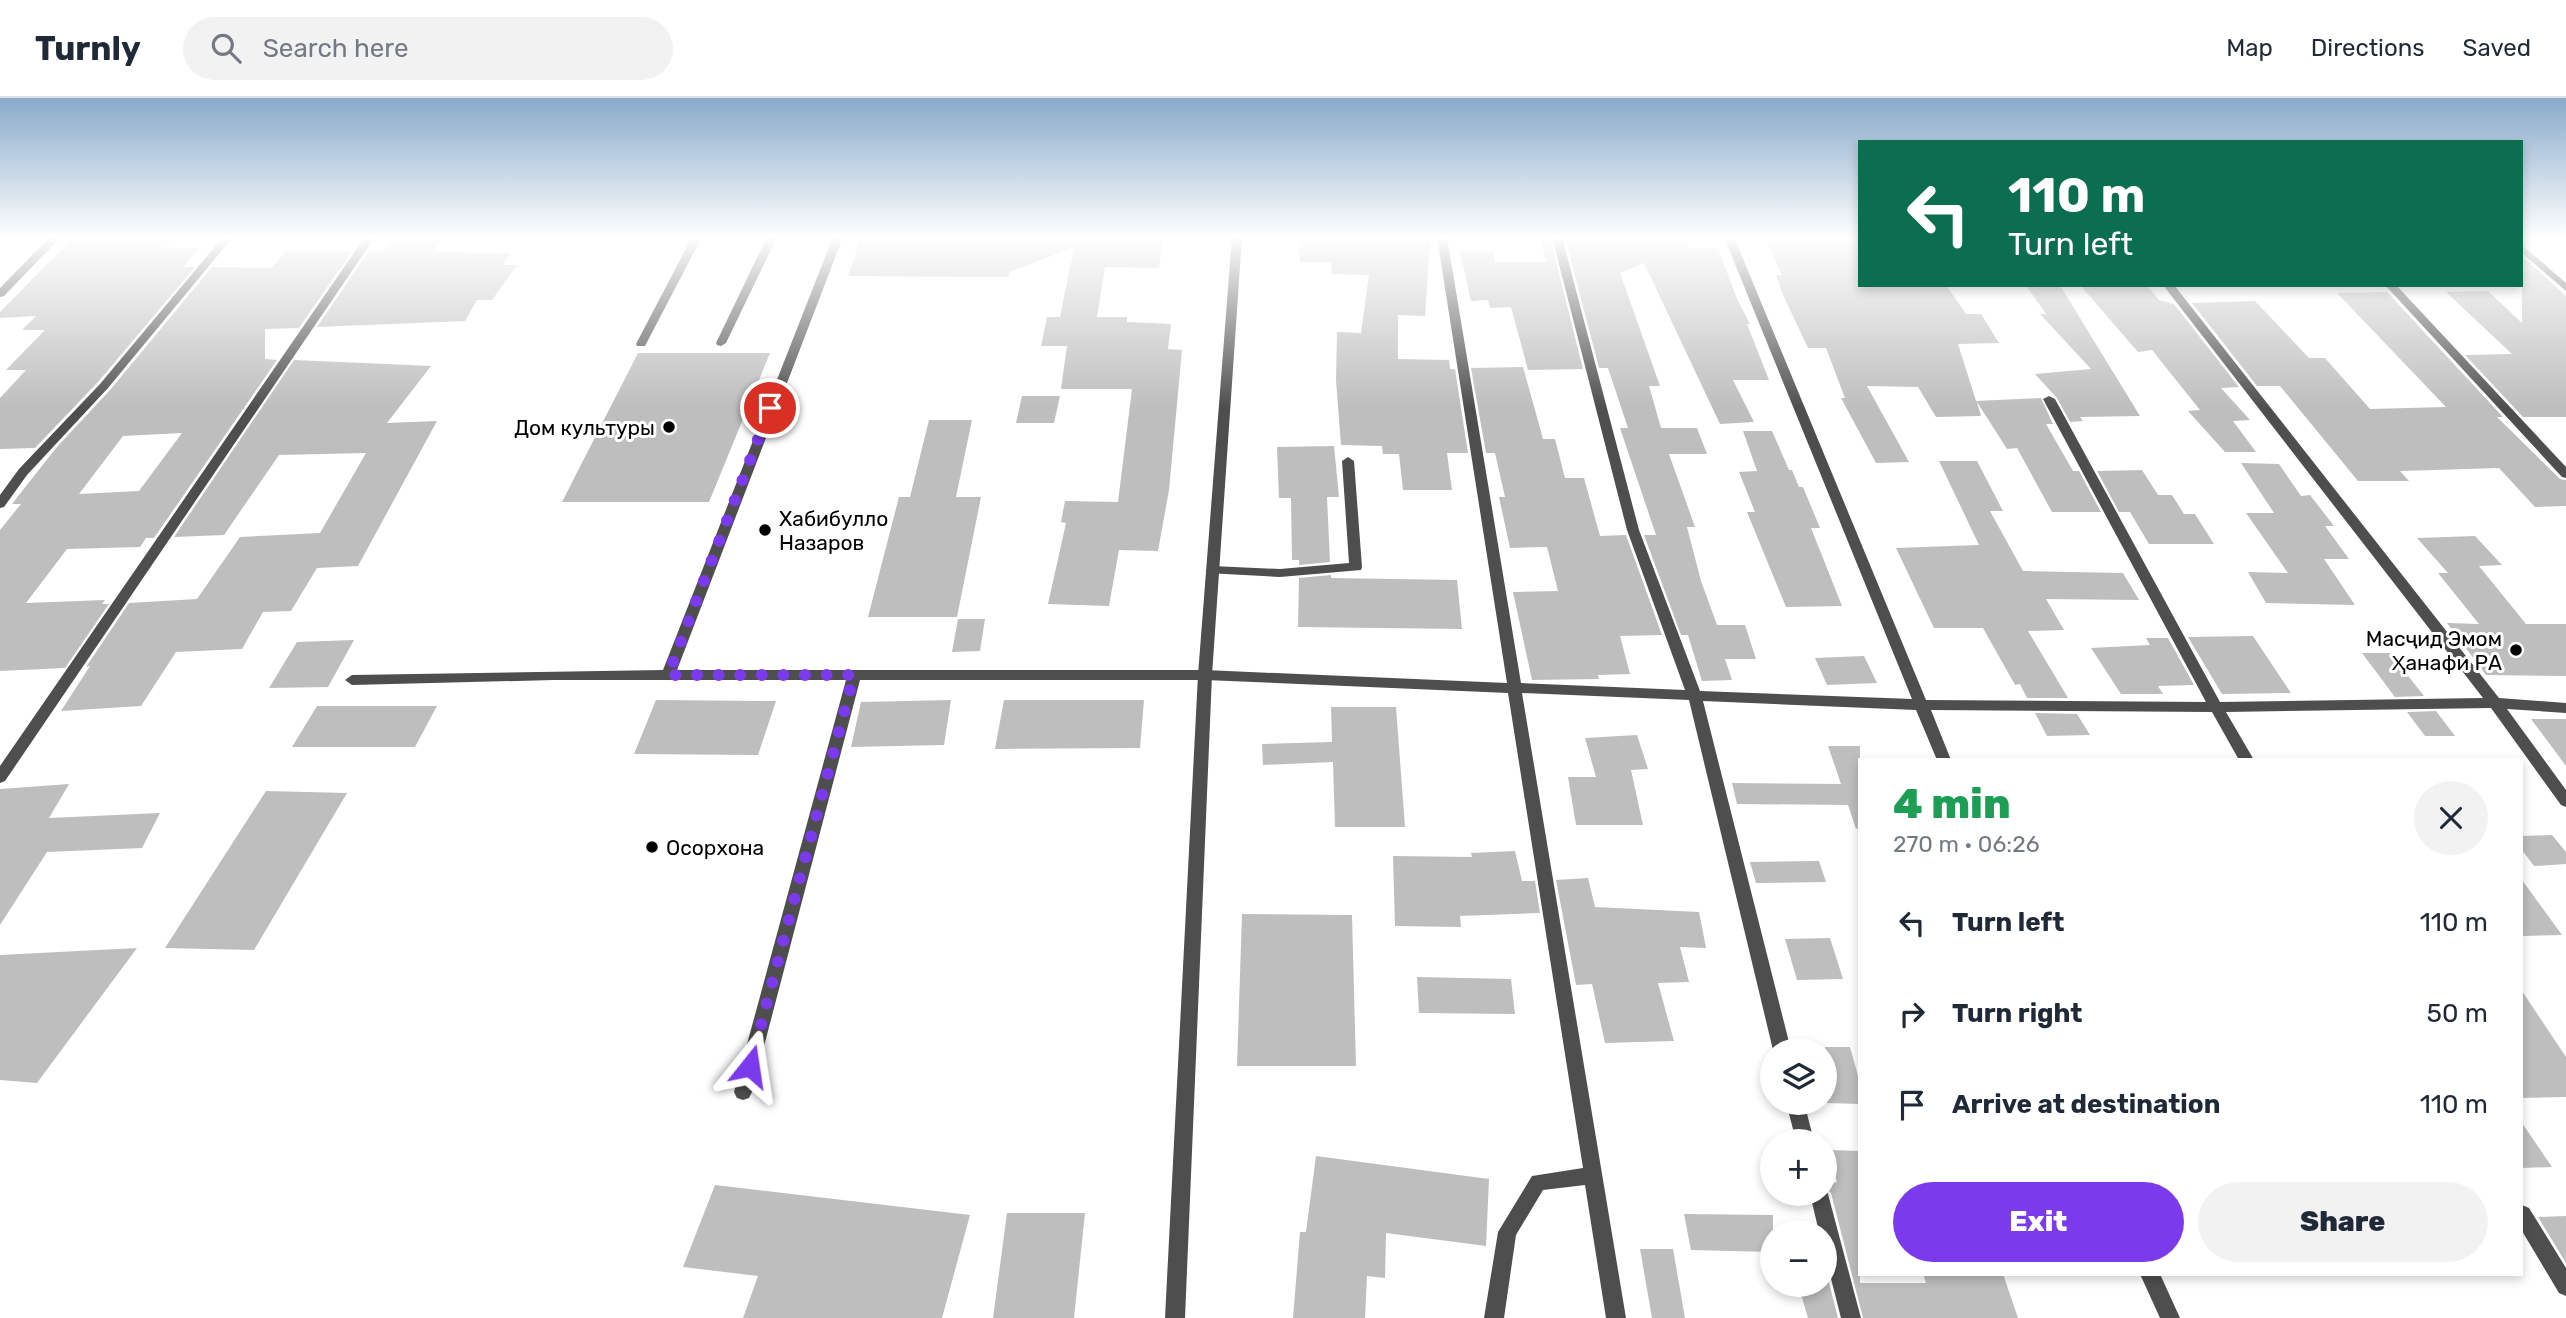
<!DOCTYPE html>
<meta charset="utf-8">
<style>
body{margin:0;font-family:Rubik,sans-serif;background:#f2f2f3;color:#1f2937;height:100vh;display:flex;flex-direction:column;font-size:26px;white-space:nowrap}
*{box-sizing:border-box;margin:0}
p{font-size:23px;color:#747a83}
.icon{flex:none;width:38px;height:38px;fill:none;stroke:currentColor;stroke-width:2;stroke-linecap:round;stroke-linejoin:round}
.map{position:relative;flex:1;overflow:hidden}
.sheet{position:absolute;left:1858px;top:660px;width:665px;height:518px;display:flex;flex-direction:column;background:#fff;border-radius:0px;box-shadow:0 4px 10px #0003}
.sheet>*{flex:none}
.hud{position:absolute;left:1858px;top:42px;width:665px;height:147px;border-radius:0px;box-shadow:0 4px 10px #0003;background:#0b6e4f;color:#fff;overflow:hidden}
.tools{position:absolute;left:1760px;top:940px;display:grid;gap:14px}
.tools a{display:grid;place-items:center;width:77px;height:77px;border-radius:50%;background:#fff;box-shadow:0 4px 10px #0003;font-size:35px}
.pin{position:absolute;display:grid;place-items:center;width:60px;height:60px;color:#fff;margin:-30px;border:4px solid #fff;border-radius:50%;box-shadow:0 2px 7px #0007}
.me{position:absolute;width:77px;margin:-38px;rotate:15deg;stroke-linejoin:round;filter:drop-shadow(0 0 5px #0008)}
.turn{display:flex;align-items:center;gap:24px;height:147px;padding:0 35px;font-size:32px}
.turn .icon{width:91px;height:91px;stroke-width:2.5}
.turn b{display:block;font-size:49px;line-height:60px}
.round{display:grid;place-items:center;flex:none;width:74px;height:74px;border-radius:37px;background:#f2f2f3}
.overview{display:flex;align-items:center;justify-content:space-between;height:119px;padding:0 35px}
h1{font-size:42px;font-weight:800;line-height:52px;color:#1e9e55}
.primary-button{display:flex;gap:14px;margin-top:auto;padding:14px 35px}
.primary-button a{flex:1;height:80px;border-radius:42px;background:#7c3aed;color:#fff;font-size:28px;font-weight:800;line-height:80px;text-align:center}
.primary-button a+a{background:#f2f2f3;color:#1f2937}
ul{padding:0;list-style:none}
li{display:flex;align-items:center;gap:21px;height:91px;padding:0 35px}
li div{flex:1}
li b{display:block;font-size:26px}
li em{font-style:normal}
header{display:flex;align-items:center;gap:42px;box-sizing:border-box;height:98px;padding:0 35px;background:#fff;border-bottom:2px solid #e0e1e3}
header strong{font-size:33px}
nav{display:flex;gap:38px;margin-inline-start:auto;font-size:24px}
.search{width:490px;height:63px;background:#f2f2f3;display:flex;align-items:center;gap:18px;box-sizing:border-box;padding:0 24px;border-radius:38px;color:#747a83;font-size:26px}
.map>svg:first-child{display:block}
</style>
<header>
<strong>Turnly</strong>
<div class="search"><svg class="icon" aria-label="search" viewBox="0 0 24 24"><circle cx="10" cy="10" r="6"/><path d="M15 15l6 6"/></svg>Search here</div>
<nav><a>Map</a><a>Directions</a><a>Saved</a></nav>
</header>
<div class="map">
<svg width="2566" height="1220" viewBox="0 0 2566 1220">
<rect width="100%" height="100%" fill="#fff"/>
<path fill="#bebebe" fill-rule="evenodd" d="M74 139H177L163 151 199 150 183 169H195L98 284 35 350 0 351V300L26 272H6L45 232H22L36 218 0 220V214Z
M861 139H1163L1159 170 1105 169 1097 219H1127V224L1171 226 1168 251 1182 252 1169 392 1158 453 1119 452 1109 508 1048 506 1066 425 1061 424 1065 403 1118 404 1132 291H1061L1067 248H1041L1047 219H1060L1074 149 1010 174 1008 179 848 178Z
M1330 139 1430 140 1425 218 1398 217V261L1449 262 1450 271H1455L1468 355H1447L1452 392H1403L1399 356H1383L1382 348 1341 347 1336 282 1337 234 1361 235 1369 177 1332 176 1331 164H1300L1299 142H1330Z
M1540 139H1550L1583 271 1528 272 1511 209 1490 210 1488 202 1471 203 1460 153H1493L1495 164H1546Z
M1565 139H1688V150H1718L1737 201 1750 226H1747L1769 282H1733L1754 324 1720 326 1644 165 1620 175 1660 288H1649L1661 330H1697L1707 356H1669L1695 429H1687L1701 483 1717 527H1745L1756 561H1725L1732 582 1702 583 1688 537H1681L1644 437H1656L1620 330H1628L1608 270H1599Z
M1765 140H1860V187H1946L1966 216H1981L1999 245 1958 246 1976 303 2041 300 2053 326H2046L2073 373H2079L2101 414H2052L2017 350 2007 351 1977 304 1981 318 1936 319 1918 289 1867 288 1909 364 1876 365 1841 300H1845L1826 250H1808L1784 199 1776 177H1782Z
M391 141H443L434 154 511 155 502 167H517L492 202H477L465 223 317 229 369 153H383Z
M286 153H352L299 230 265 231V261L277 262 154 440H146L140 449 67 451 26 505 105 502 102 506H109L65 570 0 573V432L21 406H12L56 350 110 292 212 169 271 170ZM182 335 139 393 79 396 123 338Z
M2522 158 2566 198V319H2523L2465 257 2512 256 2446 194 2488 193 2522 225Z
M2080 187H2147L2159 202 2174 206 2239 289 2221 290 2250 322 2233 323 2256 354H2225L2188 313 2200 312 2152 252 2138 254Z
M2027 189H2061L2140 318 2080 319 2083 323 2070 324 2057 300 2035 276 2091 271 2040 216H2046Z
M2387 194 2503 319H2497L2560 381 2566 382V408L2535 409 2499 370 2400 373 2409 383H2358L2280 288H2257L2192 205 2255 203 2309 260H2325L2370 311 2446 309 2337 195Z
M638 255H770L709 404H562Z
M294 262 431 268 387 325 437 323 358 468 317 470 291 513 263 514 242 551 176 554 141 608 61 613 90 568 86 569 129 505 197 501 240 439 320 435 366 355 279 357 224 437 174 439Z
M1523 269 1543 341H1555L1565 380H1584L1600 438 1626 437 1662 537 1620 538 1630 576 1598 577 1599 581 1532 582 1513 494 1558 493 1547 449 1510 450 1499 399H1505L1495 355H1486L1471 270Z
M1022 298H1060L1054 325H1016Z
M929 322H972L956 399H981L957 519H868L899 399H910Z
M1743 333H1772L1789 372H1792L1799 389H1803L1820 430H1811L1842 508 1786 509 1747 414H1755L1739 374 1757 373Z
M1334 348 1339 399H1327L1330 464 1299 467V462H1292L1291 400H1279L1277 349Z
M1939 363H1977L2003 413H1990L2023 473 2123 475 2139 502 2046 501 2064 532 2028 533 2068 600H2027L2020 586 2015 587 1983 530H1934L1896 450 1979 447Z
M2241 365 2279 366 2301 398 2310 397 2334 428H2325L2349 461H2324L2355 507 2266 505 2248 474 2288 475 2246 415H2274Z
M2142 372 2158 397H2172L2184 416H2195L2214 446H2149L2130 414H2119L2097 373Z
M2475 438 2502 467 2479 468 2526 526H2566V578L2486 577 2447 525 2479 526 2438 475H2448L2417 440Z
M1331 477V480L1457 482 1462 531 1298 529 1299 480Z
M958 521H985L980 553 952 554Z
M2253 538 2291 595 2222 596 2188 539Z
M2146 540H2168L2194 587 2158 588 2163 596H2121L2091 550 2150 547Z
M354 542 328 589 269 590 297 544Z
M2362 555H2390L2424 598 2395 599Z
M1864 558 1877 585 1827 587 1815 560Z
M656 602 776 603 758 657 634 656Z
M951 602 944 647 851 649 861 604Z
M1004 602H1144L1140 650 995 651Z
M317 608H437L415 649H292Z
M1331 609H1396L1405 729H1335L1333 664 1263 667 1262 646 1332 644Z
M2436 613 2455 638H2425L2407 614Z
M2035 615 2077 616 2090 637 2047 638Z
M2531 621H2566V668Z
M1637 637 1648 671 1631 672 1643 727H1576L1568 679H1596L1585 640Z
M1828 648H1860V730L1856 731 1848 707 1737 706 1732 685 1841 686Z
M69 686 49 720 160 715 142 750 47 754 0 827V691Z
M266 693 347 695 254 852 165 850Z
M2552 737 2566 754V766L2534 768 2522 752V738Z
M1515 753 1522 783H1535L1540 815 1460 818 1461 829 1395 828 1393 758 1472 759 1471 755Z
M1819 763 1826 784 1756 785 1750 764Z
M1588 780 1595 809 1699 814 1706 850 1680 849 1689 884 1658 885 1674 943 1605 945 1592 886 1576 887 1556 782Z
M2522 782 2562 837 2522 838Z
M1242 816 1352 817 1356 968H1237Z
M1830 840 1843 881 1797 882 1785 841Z
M137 850 37 985 0 982V857Z
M1417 879 1511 881 1515 916 1419 915Z
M2522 893 2566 959V999L2522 1000Z
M1825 949H1850L1860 985V1006L1825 1005Z
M2522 1025 2552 1069 2522 1070Z
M1829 1052 1860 1053V1185H1926L1923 1176H2003L2018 1220H1863L1831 1095 1825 1088 1837 1084Z
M1316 1058 1489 1081 1486 1148 1386 1135 1385 1180 1367 1178 1365 1220H1293L1300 1134H1306Z
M715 1087 970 1117 942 1220H743L758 1178 683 1169Z
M1007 1115H1085L1074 1220H993Z
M1684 1116 1773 1117V1154L1691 1152Z
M2566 1118V1165L2538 1119Z
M1640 1151H1673L1685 1220H1652Z
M1825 1169 1838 1220H1808L1798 1186H1825Z"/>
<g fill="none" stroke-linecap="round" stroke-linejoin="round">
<path fill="#4e4e4e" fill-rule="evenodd" d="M50 139H61L4 198 0 199V190Z
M223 139H233L108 290 27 377 4 409 0 410V397L19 371 100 286Z
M365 139H375L5 683 0 685V668Z
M692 139H702L646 246 645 248H637L636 246Z
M767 139H777L726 245 721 248 717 247 716 245Z
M833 139H843L677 572H1205L1507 585 1437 139H1447L1521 585 1685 592 1627 432 1552 139H1562L1639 432 1700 593 1912 601 1724 139H1734L1926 602 2206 604 2043 301 2049 298 2055 301 2220 604 2483 600 2163 187H2174L2499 600 2566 605V615L2507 611 2566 692V709L2561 707 2491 610 2226 614 2254 662H2239L2212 614 1931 612 1951 662H1937L1916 612 1703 603 1791 952H1773L1689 602 1522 595 1626 1220H1606L1585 1087 1543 1092 1516 1137 1504 1220H1484L1498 1134 1532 1078 1583 1070 1508 595 1205 582H860L752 994 749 1000 743 1002 737 1000 734 994 846 582H554L352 587 345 582 352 577 663 572Z
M2522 147 2566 185V193L2522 155Z
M2385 187H2396L2566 369V380L2562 379Z
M1348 359 1354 363 1362 469 1361 472 1280 479 1207 475 1206 472 1212 468 1280 471 1349 465 1342 363Z
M1786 1004H1804L1814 1043H1796Z
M1825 1090 1828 1096 1861 1220H1841L1825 1157V1134H1819L1810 1096H1825Z
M2522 1107 2529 1110 2566 1170V1198L2559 1195 2522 1133Z
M2140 1176H2160L2180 1220H2160Z"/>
<path fill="#4e4e4e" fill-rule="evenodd" d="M1232 139H1242L1212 577 1185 1220H1165L1198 577Z"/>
</g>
<linearGradient id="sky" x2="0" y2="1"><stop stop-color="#89aaca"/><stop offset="0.45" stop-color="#fff"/><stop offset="1" stop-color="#fff" stop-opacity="0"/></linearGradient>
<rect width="2566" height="310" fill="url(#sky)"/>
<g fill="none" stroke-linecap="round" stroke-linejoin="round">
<path stroke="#7c3aed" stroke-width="12" stroke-dasharray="0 21.6" d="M750 968 854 577H668L770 310"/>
</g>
<g fill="#000" stroke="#fff" stroke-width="2.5">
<circle cx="669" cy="329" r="7"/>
<circle cx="765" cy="432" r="7"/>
<circle cx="2516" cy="552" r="7"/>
<circle cx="652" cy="749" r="7"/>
</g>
<g text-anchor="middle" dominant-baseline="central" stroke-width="6" stroke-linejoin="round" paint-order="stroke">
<g font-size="21" fill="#000" stroke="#fff" text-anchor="end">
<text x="655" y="329">Дом культуры</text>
<text x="779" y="420" text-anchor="start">Хабибулло<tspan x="779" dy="24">Назаров</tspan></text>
<text x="2502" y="540">Масҷид Эмом<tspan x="2502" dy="24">Ҳанафи РА</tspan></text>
<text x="666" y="749" text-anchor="start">Осорхона</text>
</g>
</g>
</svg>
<div class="tools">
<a><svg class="icon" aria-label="layers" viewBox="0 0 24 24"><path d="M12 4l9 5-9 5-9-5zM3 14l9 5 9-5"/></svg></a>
<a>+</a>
<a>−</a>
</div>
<div class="pin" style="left:770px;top:310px;background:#d93025"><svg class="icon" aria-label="arrive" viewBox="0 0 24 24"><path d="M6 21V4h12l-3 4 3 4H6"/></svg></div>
<svg class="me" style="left:750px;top:968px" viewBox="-20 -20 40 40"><path d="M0-17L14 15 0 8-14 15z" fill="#7c3aed" stroke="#fff" stroke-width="4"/></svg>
<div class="hud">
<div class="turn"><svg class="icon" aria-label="left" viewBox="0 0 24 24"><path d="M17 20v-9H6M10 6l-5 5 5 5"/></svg><div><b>110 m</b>Turn left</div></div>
</div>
<section class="sheet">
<div class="overview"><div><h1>4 min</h1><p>270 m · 06:26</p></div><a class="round"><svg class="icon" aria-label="close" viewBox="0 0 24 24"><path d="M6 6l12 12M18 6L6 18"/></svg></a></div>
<ul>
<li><svg class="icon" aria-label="left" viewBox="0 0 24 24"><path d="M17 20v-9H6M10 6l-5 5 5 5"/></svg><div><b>Turn left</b></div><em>110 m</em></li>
<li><svg class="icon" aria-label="right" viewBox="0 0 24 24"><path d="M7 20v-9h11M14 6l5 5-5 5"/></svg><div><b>Turn right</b></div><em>50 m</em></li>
<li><svg class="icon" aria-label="arrive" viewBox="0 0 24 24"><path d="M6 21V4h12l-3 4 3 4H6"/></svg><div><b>Arrive at destination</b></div><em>110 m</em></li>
</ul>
<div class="primary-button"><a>Exit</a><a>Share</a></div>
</section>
</div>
